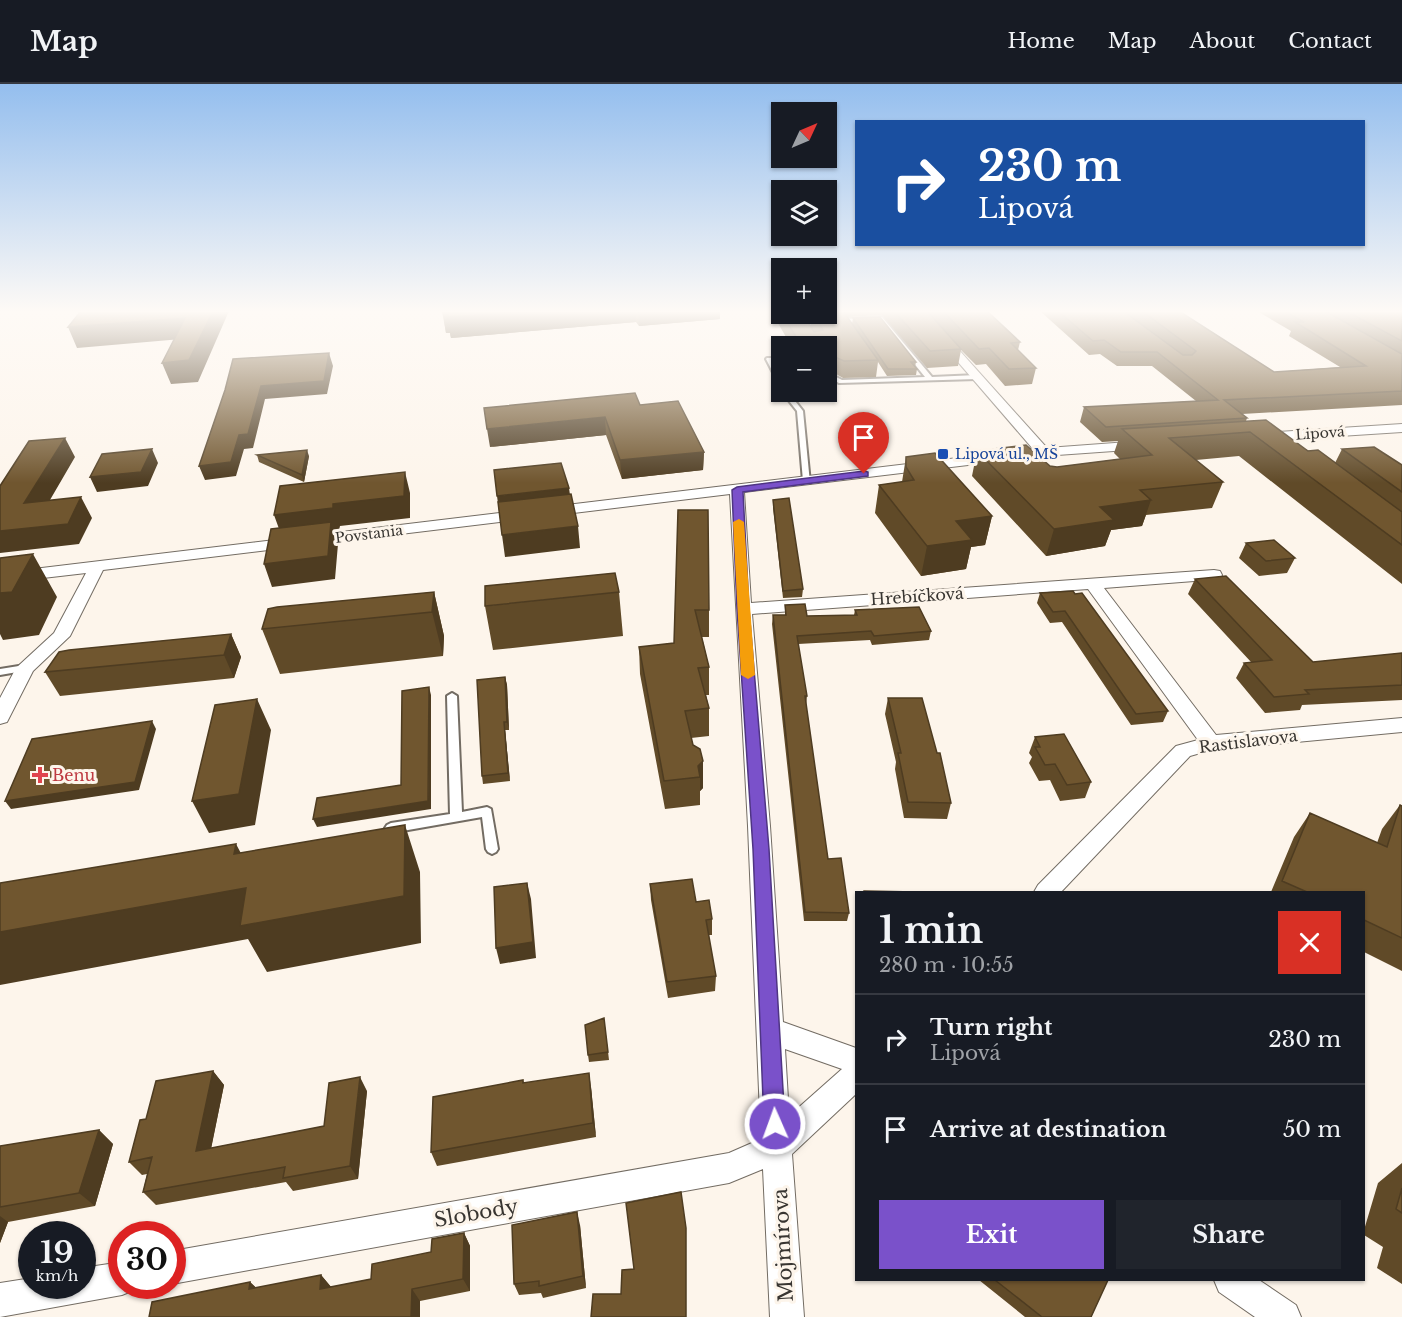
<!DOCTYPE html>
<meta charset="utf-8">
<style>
body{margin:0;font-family:"Libre Baskerville",serif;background:#20242c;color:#f1f3f6;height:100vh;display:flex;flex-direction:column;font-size:22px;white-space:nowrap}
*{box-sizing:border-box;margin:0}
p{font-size:20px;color:#9ea1a6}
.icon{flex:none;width:33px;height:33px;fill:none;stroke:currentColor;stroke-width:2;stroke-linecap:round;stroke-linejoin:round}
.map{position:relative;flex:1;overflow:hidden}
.details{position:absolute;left:855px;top:807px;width:510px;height:390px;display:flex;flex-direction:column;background:#171b24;border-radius:0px;box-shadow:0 2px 4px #0004}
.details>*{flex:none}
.hud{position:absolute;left:855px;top:36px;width:510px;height:126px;border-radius:0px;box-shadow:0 2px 4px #0004;background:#1a4fa0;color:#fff;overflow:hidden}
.needle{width:39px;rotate:46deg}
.fabs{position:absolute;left:771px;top:18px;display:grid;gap:12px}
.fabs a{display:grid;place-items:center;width:66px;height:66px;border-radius:0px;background:#171b24;box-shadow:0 2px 4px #0004;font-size:30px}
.speed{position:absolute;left:18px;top:1137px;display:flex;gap:12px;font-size:30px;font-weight:700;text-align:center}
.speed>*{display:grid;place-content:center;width:78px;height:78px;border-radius:50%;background:#171b24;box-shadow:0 2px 4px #0004;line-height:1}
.speed small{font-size:15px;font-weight:400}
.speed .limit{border:9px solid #d22;background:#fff;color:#111}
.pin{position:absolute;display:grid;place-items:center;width:51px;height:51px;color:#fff;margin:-62px -26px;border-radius:50% 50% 50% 0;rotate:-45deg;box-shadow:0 0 6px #0007}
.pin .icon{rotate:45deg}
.me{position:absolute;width:66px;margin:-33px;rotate:358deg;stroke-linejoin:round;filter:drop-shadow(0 0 4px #0008)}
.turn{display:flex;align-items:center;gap:21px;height:126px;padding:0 24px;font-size:27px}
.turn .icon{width:78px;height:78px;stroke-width:2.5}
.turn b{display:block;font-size:42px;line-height:51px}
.round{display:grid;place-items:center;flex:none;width:63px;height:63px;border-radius:0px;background:#20242c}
.summary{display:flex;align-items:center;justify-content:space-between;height:102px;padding:0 24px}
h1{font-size:36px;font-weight:800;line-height:45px}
.cta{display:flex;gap:12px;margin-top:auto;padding:12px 24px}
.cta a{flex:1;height:69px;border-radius:0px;background:#7a51ca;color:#fff;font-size:24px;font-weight:800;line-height:69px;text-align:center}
.cta a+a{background:#20242c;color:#f1f3f6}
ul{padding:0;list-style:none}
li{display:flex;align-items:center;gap:18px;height:90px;padding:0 24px;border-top:2px solid #363941}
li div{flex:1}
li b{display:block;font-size:22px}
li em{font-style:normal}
header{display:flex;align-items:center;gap:36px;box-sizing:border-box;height:84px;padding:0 30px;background:#171b24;border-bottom:2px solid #363941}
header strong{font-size:28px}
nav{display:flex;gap:33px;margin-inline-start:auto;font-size:21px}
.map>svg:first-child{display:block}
</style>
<header>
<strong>Map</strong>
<nav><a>Home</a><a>Map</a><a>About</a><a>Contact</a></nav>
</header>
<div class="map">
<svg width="1402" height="1233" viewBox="0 0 1402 1233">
<rect width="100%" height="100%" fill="#fdf5eb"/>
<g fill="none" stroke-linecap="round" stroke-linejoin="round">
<defs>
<path id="lane" d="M882 233 932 293 977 291 980 293 977 295 839 299C830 294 826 292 826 281L834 292 842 296 925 293 880 237 807 241 819 262H813L800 239 803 237Z
M767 274H771L782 293V302L779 300 766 275Z
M782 308H788L803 327 810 399H804L803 397 797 327Z
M25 581 29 582 30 584 29 586 0 591V585Z
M452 609 457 612 462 728 487 723 491 725 498 765 496 768 492 770 488 768 486 765 482 733 391 749 387 747 385 744 387 741 391 739 450 730 447 612Z"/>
<path id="street" d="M914 227H924L1047 364 1142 357 1149 361 1142 365 1043 372 744 408 751 519 1214 486 1220 487 1222 491 1220 495 1104 504 1216 651 1402 634V648L1211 666 1190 672 1061 808H1034L1038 801 1176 662 1198 656 1088 505 752 530 770 742 783 938 856 964V1010L792 1070 804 1233H770L763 1085 729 1099 172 1200V1167L729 1069 761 1055 748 742 730 410 103 486 70 552 33 587 7 638 0 640V614L16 584 54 549 86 489 0 499V489L1033 365ZM785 965 842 985 789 1032Z
M1402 340V348L1261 357 1254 353 1261 349Z
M122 1178V1202H135L134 1206 122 1211 0 1233V1199L32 1194V1202H82V1184Z
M1214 1196H1259L1296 1221 1301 1233H1255L1219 1208Z"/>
</defs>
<use href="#lane" stroke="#736c63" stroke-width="4"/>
<use href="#street" stroke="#736c63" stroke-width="2"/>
<use href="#lane" fill="#fff" fill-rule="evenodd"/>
<use href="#street" fill="#fff" fill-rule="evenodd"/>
</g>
<path fill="#604a28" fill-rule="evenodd" d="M442 227H720V235L639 242 636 238 451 254 450 249H446Z
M771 227H782V230H826V227H987L1020 258 1018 266 1036 284 1032 300 1005 302 986 280 976 281 961 266 958 282 927 284 882 231 847 233 852 240 853 234 916 278 915 283 917 285 916 291 887 292 878 278 876 293 843 294 836 290 832 286 831 297H830L829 303H826V262H782V286L777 277 778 260H790ZM811 234V242L806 235Z
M1040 227H1179L1274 288 1340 283 1289 252 1291 247 1257 227H1402V321L1242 330 1247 334 1246 337 1335 379 1342 365 1402 381V500L1239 372 1196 376 1223 398 1212 424 1146 431 1142 442 1111 446 1105 462 1046 472 972 392 977 367 1050 382 1057 383 1120 375 1114 369 1118 357 1102 358 1080 338 1084 323 1196 317 1152 282H1117L1100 270 1089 271Z
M640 321 704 368 703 386 622 395 606 351 490 363Z
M257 371 309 372 304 398 259 378Z
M906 373 992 432 985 461 971 463 966 485 921 492 875 429 879 401 902 398Z
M773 416 803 505 802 513 783 514 773 424Z
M678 426 709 526V553H702L709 583V611H706L709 624V652L691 654 693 661 703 677V704L700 707V721L665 725 640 590 639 563 674 559Z
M1246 459 1295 474 1287 489 1259 492 1239 474Z
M1195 495 1313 578 1402 569V616L1302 621 1300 626 1265 629 1236 594 1244 579 1251 578 1188 510Z
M434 508 444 552 443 572 280 590 262 545Z
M619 508 623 552 493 566 485 522Z
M1040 509 1075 510 1168 627 1163 638 1131 641 1062 538 1050 539 1037 519Z
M785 521 807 532 854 531 855 526 931 547 929 556 872 561 870 556 798 560 807 612 806 621 828 775 849 829 847 837H804L772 540 773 531H785Z
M231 550 241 573 234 594 60 612 45 588Z
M505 593 507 601 509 646H505L510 697 483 700 482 692Z
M888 614 951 719 947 735 904 734 895 685 896 678 885 630Z
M1035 653 1091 698 1085 714 1060 717 1050 696 1039 697 1029 679 1032 673 1029 669Z
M1400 721 1402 722V887L1364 868V808H1271L1294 753 1310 729 1377 759 1382 745Z
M650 800 696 818 712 835V851H708L716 892 715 907 668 914 651 816Z
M604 934 609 976 589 978 588 971Z
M213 987 224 1001 211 1064 324 1042 367 1007 358 1095 293 1107 286 1098 156 1121 143 1108 147 1090 142 1091 129 1078 146 1035Z
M523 996 524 999 591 1003 596 1053 437 1082 431 1068Z
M99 1046 113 1060 95 1122 8 1138 0 1159V1062Z
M1402 1079V1200L1377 1184 1383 1163 1364 1151V1146L1378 1099Z
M580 1141 586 1204 543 1214 541 1209 519 1211 514 1200Z
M464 1149 470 1162V1207L420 1217V1233H149L250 1198 256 1204 321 1191 331 1203 371 1195 431 1168Z
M979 1196H1108L1091 1233H1025Z"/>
<path fill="#4e3c21" d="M213 227H229L198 298 171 300 162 279Z
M529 227H636V238L451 254 450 249H446L443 229Z
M638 227H720V235L639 242Z
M185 234 193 254 77 264 68 243Z
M329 269 333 282 327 310 265 315 253 364 244 365 236 392 205 396 199 382 239 351 261 302Z
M605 333 606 351 490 363 487 345Z
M65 354 75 373 36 440 24 419Z
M152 365 158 379 148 402 97 408 90 393Z
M307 366 309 372 304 398 302 391Z
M704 368 703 386 622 395 620 376Z
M405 388 410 409V434L340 442 339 446 334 447 338 460 335 495 272 503 264 480 282 453 274 431Z
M569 404 571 418 499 427 497 412Z
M81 413 92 434 79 460 0 469V447Z
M1151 416 1142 442 1111 446 1105 462 1046 472 1054 445 1100 423Z
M992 432 985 461 971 463 966 485 921 492 927 462 956 437Z
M578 442 580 464 505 473 502 451Z
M33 470 57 513 39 551 3 556 0 550V509Z
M434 508 444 552 443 572 432 528Z
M231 550 241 573 234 594 224 571Z
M505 593 507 601 509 646 507 638Z
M429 603 431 611V725L317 743 313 735 428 717Z
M257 615 271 646 255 741 209 749 192 717Z
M152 637 156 645 139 706 11 725 5 717Z
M504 638 505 646 510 697 508 689Z
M703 677V704L700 707V693L698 682Z
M405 741 420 788 421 859 267 888 248 855 0 901V848Z
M236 760 261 807 234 770Z
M527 799 531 815 536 874 500 880 496 864Z
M213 987 224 1001 208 1080 196 1067Z
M589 989 591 1003 596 1053 593 1039Z
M360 993 367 1007 358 1095 350 1082Z
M99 1046 113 1060 95 1122 79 1109Z
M577 1128 580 1141 586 1204 583 1192Z
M0 1132 8 1138 0 1159Z
M464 1149 470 1162V1207L463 1195Z
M321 1191 332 1204 320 1205Z
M250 1198 263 1210 249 1205Z
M412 1205 420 1217V1233H411Z"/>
<path fill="#70562f" stroke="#4e3c21" stroke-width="1.5" d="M81 227H213L189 276 162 279 185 234 68 243Z
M442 227H529L448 233V229H443Z
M826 227H843L878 276 844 277 837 274 828 262 826 264V262H782V268L778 260 800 259 782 230H803L814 248 823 246 813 230H826Z
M894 227H927L961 265 930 267Z
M943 227H987L1020 258 1011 259 1036 284 1009 285 989 264 979 265Z
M1058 227H1123L1183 271H1192L1196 267 1142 227H1179L1274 288 1366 282 1295 238H1304L1284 227H1325L1402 270V307L1224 316 1247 334 1106 343 1084 323 1218 316 1157 268H1121L1104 256 1093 257Z
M1346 227H1402V257Z
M880 233 916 278H911L917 285H888L853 234Z
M329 269 324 297 261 302 248 350 239 351 231 378 199 382 225 306 233 275Z
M826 272 833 280 827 281 831 286H826Z
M635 309 640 321 678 317 704 368 620 376 605 333 487 345 484 324Z
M1266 336 1308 367 1318 366 1402 428V461L1250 348 1169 354 1223 398 1140 406 1151 416 1100 423 1114 436 1054 445 977 367 1026 361 1050 382 1057 383 1152 371 1122 345Z
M65 354 24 419 81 413 68 440 0 447V402L29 357Z
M1374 363 1402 381V408L1342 365Z
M152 365 141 388 90 393 102 370Z
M307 366 302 391 257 371Z
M935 369 992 432 956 437 972 456 927 462 879 401 914 396 906 383V373Z
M561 379 569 404 497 412 494 386Z
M405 388 404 412 333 420V424L274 431 280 402Z
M571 410 578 442 502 451 498 418Z
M789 414 803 505 783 507 773 416Z
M678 426H708L709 526H695L709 583 698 584 709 624 685 627 693 661 700 665 703 677 698 682 700 693 664 697 639 563 674 559Z
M331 438 328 472 264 480 271 445Z
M1274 456 1295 474 1266 477 1246 459Z
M33 470 12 508 0 509V474Z
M615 489 619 508 485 522V502Z
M1226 492 1313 578 1402 569V601L1305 606 1309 610 1274 613 1244 579 1272 576 1195 495Z
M1073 507 1075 510 1082 509 1168 627 1136 630 1065 527 1053 528 1040 509Z
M434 508 432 528 262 545 268 525 277 523Z
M805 520 807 532 857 531 855 526 919 523 931 547 874 552 871 547 797 552 807 612H805L828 775 841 774 849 829 805 828 773 531H786L785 521Z
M231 550 224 571 45 588 59 568 69 566Z
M505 593 507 638H504L508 689 482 692 477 596Z
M429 603 428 717 313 735 317 714 401 701 402 607Z
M888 614H922L937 669H940L951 719 908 718 898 669H901Z
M257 615 239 710 192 717 215 621Z
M152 637 135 698 5 717 32 655Z
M1064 650 1091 698 1067 701 1055 680 1045 681 1035 663H1040L1035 653Z
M1400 721 1402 722V854L1364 836V808H1307L1282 797 1310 729 1387 763Z
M405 741 404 812 240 842 246 804 0 848V799L236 760 234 770Z
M692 795 696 818 709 816 712 835 706 836 716 892 667 898 650 800Z
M527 799 533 858 496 864 494 803Z
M864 807 916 808H864Z
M604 934 608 968 588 971 585 941Z
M213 987 196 1067 324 1042 329 999 360 993 350 1082 283 1094 285 1083 143 1108 152 1073 129 1078 140 1036 146 1035 156 997Z
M589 989 593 1039 431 1068 433 1013 523 996V999Z
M99 1046 79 1109 0 1123V1062Z
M1402 1104V1129L1396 1125Z
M681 1108 686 1144V1233H591L593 1210H621L622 1186 634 1185 626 1119Z
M577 1128 583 1192 539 1202V1197L514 1200 512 1141Z
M464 1149 463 1195 412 1205 411 1233H149L152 1218 250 1198 249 1205 321 1191 320 1205 371 1195 372 1180 431 1168 432 1155Z
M995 1196H1108L1091 1233H1042Z"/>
<linearGradient id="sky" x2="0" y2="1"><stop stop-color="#94beee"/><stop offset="0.57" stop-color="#fefaf6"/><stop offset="1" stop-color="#fefaf6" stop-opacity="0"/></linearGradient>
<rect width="1402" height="399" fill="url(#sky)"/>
<path fill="#7a51ca" stroke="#4f3583" stroke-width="1.5" d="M864 387 868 388V392L743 408 749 525 769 765 785 1040 782 1048 775 1051 767 1048 764 1040 753 765 737 525 732 406 737 403Z"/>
<path fill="#f59e0b" d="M739 435 744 438 755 591 748 595 741 591 733 438Z"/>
<rect fill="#1a4fb4" stroke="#fdf5eb" stroke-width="2" x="937" y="364" width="12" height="12" rx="3"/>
<path fill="#e0444e" stroke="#fdf5eb" stroke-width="2" d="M37 682h6v6h6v6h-6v6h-6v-6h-6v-6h6z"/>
<g text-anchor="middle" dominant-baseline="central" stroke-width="6" stroke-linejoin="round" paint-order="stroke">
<g font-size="14" fill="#383531" stroke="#fdf5eb">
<text transform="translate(1320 349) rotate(-4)">Lipová</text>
<text transform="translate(369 450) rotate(-7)">Povstania</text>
</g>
<g font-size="14" fill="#164399" stroke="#fdf5eb" text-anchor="start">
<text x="955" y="370">Lipová ul., MŠ</text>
</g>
<g font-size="16" fill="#383531" stroke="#fdf5eb">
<text transform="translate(917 512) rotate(-4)">Hrebíčková</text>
<text transform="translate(1248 657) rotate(-7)">Rastislavova</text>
</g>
<g font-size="16" fill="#be3a42" stroke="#fdf5eb" text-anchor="start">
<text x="52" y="691">Benu</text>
</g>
<g font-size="20" fill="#383531" stroke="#fdf5eb">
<text transform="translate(476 1129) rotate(-10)">Slobody</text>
<text transform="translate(783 1161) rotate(-93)">Mojmírova</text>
</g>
</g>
</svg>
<div class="fabs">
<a><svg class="needle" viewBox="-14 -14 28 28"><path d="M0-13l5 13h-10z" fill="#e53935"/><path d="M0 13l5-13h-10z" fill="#9ea1a6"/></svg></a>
<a><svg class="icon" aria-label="layers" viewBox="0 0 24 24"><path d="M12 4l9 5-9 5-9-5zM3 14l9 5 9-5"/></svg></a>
<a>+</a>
<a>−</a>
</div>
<div class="speed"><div>19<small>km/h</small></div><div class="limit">30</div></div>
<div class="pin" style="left:864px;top:390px;background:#d93025"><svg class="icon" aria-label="arrive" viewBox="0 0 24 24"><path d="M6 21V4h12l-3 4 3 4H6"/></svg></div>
<svg class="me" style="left:775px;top:1040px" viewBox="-20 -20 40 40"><circle r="17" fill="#7a51ca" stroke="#fff" stroke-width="3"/><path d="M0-11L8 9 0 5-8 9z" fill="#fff"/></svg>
<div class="hud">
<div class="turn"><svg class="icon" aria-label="right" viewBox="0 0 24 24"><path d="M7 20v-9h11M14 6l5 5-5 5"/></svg><div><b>230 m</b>Lipová</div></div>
</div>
<section class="details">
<div class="summary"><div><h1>1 min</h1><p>280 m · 10:55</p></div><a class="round" style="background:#d93025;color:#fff"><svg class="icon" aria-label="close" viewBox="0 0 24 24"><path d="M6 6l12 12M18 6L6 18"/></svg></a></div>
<ul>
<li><svg class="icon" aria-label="right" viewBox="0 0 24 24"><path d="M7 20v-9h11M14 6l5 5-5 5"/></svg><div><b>Turn right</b><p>Lipová</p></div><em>230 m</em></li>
<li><svg class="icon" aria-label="arrive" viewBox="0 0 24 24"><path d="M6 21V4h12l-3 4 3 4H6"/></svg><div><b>Arrive at destination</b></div><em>50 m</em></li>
</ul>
<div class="cta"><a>Exit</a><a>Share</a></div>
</section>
</div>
